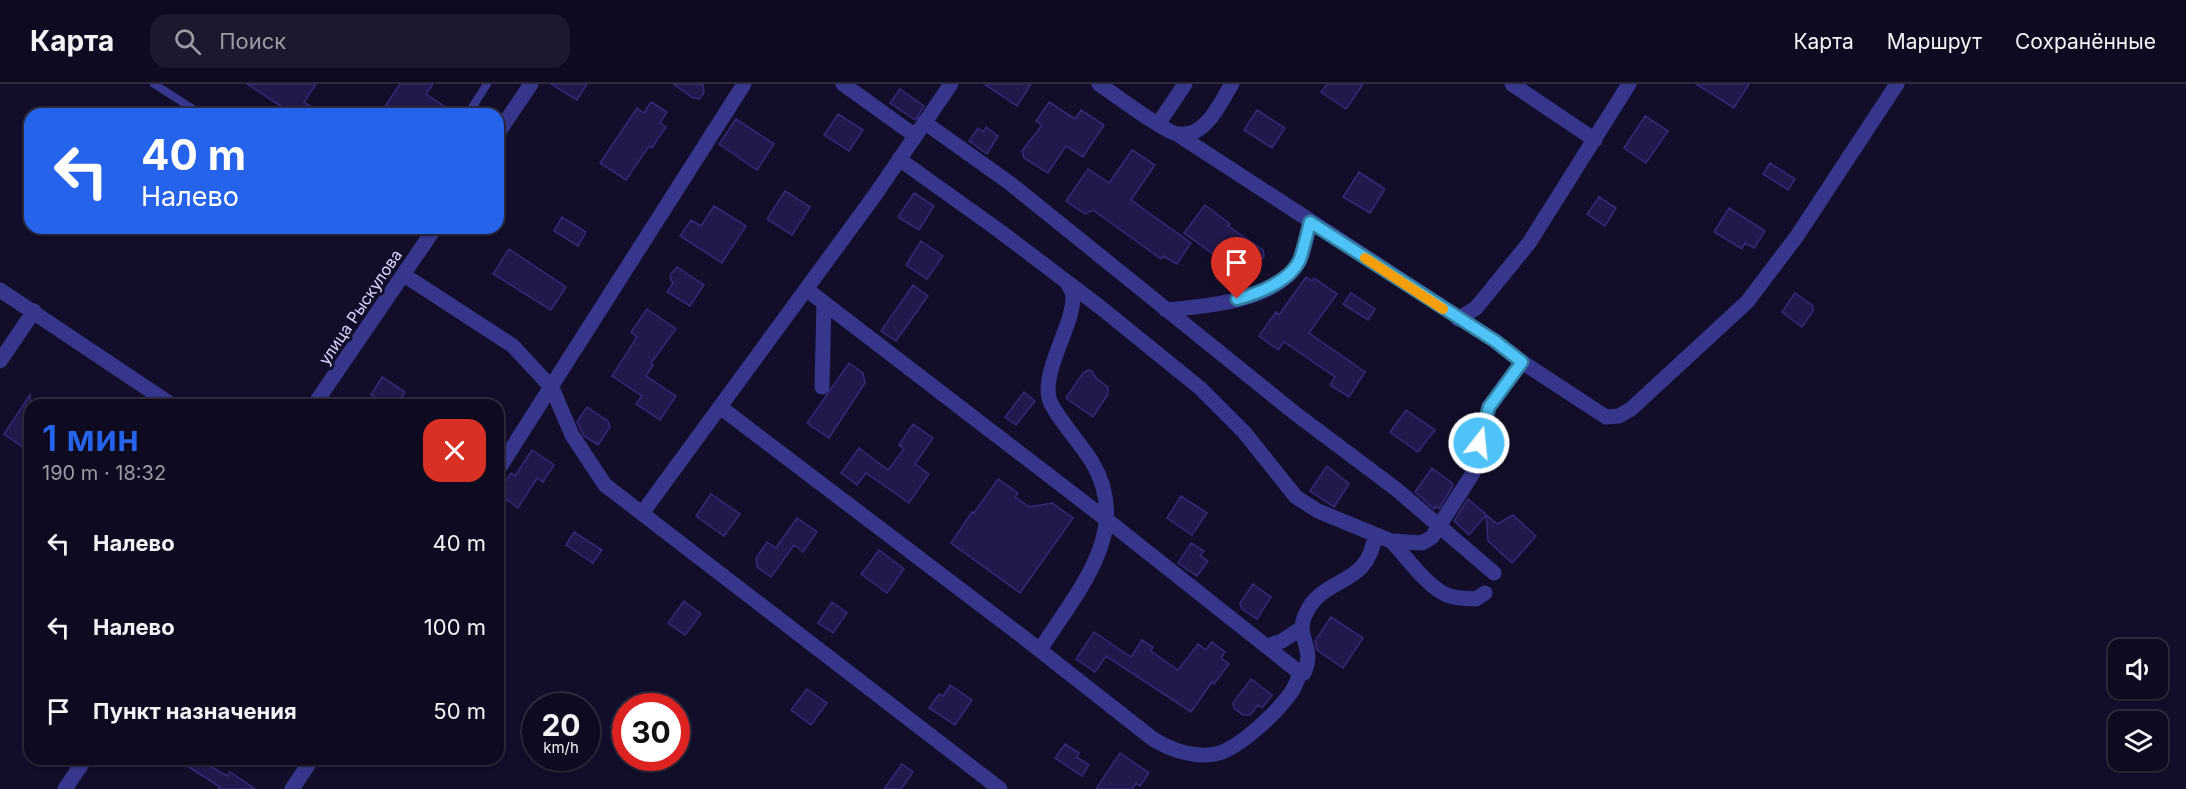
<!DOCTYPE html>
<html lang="ru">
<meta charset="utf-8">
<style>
body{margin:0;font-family:Inter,sans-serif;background:#1c182d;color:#f1f3f6;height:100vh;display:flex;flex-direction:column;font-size:22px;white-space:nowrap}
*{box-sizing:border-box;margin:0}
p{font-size:20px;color:#9b9aa5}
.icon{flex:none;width:33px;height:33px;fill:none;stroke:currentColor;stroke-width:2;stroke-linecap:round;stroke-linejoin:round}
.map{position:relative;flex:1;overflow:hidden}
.details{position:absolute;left:24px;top:315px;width:480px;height:366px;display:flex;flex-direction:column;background:#0e0a20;border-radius:18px;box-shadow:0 2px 4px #0004,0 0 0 2px #2e2b3e}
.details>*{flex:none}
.banner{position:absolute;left:24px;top:24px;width:480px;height:126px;border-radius:18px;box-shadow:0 2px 4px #0004,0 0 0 2px #2e2b3e;background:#2563eb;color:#fff;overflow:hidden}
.controls{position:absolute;left:2108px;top:555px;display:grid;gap:12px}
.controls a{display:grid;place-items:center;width:60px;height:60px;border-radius:12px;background:#0e0a20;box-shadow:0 2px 4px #0004,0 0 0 2px #2e2b3e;font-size:30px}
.speed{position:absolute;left:522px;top:609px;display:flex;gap:12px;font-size:30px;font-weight:700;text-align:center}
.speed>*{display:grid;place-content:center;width:78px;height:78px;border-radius:50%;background:#0e0a20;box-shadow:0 2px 4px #0004,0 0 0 2px #2e2b3e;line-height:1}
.speed small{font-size:15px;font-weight:400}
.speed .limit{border:9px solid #d22;background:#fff;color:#111}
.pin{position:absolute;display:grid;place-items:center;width:51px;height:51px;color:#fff;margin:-62px -26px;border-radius:50% 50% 50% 0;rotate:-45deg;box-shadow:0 0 6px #0007}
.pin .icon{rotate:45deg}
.me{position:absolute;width:66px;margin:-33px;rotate:16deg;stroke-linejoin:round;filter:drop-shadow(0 0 4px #0008)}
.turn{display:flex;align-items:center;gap:21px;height:126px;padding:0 18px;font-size:27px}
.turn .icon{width:78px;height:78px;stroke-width:2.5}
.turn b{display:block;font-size:42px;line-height:51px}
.round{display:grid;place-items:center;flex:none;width:63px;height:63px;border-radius:18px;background:#1c182d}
.headline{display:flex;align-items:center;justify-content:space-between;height:102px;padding:0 18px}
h1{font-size:36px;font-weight:600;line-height:45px;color:#2563eb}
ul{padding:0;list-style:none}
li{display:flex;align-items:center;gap:18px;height:84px;padding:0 18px}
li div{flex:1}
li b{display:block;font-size:22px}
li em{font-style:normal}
header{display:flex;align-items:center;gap:36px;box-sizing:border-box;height:84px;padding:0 30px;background:#0e0a20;border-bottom:2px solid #2e2b3e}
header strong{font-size:28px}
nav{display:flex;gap:33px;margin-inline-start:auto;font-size:21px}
.search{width:420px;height:54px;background:#1c182d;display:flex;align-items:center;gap:15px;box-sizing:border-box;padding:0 21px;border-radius:18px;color:#9b9aa5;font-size:22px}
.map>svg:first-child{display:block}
</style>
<header>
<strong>Карта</strong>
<div class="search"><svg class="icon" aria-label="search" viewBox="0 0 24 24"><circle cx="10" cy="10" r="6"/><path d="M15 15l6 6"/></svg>Поиск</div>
<nav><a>Карта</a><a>Маршрут</a><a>Сохранённые</a></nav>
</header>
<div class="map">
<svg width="2186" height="705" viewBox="0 0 2186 705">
<rect width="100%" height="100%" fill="#120e2a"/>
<path fill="#21194c" stroke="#35297a" stroke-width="1.5" d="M247 0H316L304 18 322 30H280L284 24Z
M400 0H433L426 10 456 30H380Z
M551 0H587L577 16Z
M673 0H703L704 9 699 15 693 14Z
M984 0H1031L1017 22Z
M1327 0H1363L1346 25 1321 8Z
M1696 0H1749L1734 24Z
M900 5 924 22 915 36 890 19Z
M651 18 667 28 660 39 666 43 652 64 649 62 626 96 600 79 637 24 644 29Z
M1049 18 1075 35 1081 26 1104 41 1083 73 1066 62 1048 89 1024 74 1022 67 1042 41 1036 37Z
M1257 26 1285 44 1272 64 1244 46Z
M838 30 863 46 849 67 824 51Z
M1645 32 1668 47 1646 79 1624 64Z
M736 35 774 60 757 86 719 60Z
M986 43 998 52 987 70 969 57 978 44 983 48Z
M1132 66 1155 81 1131 116 1191 159 1177 180 1163 172 1161 175 1093 126 1085 130 1066 117 1088 85 1109 99Z
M1770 79 1795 95 1788 106 1763 90Z
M1359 88 1385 105 1370 129 1343 113Z
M785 107 810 123 792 151 767 135Z
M914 109 934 122 919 146 898 133Z
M1599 113 1616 124 1605 142 1587 130Z
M1205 121 1230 140 1228 142 1263 166 1264 172 1248 195 1184 149Z
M714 122 746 142 722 179 680 152 691 136 701 142Z
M1729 124 1765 147 1754 164 1745 159 1742 165 1714 148Z
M562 133 586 148 578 162 554 147Z
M921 157 943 172 927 195 906 181Z
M509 165 566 203 551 226 493 190Z
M677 183 704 201 690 222 667 208 673 199 670 194 671 190Z
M1306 193 1312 197 1314 194 1337 210 1309 249 1365 288 1349 313 1330 301 1335 293 1284 258 1278 266 1259 252 1276 228 1279 231Z
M913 201 928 212 896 257 881 247Z
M1351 209 1375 225 1368 236 1343 220Z
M1795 209 1813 222V227L1802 243 1782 228Z
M647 225 676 245 651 279 653 281 646 292 676 312 660 336 636 320 642 312 612 292 637 253 631 248Z
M849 279 863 289 865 299 829 354 807 339Z
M1088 286 1092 287 1096 294 1108 303V310L1093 333 1066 314 1083 289Z
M382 293 405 308 397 321H387L371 311Z
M1024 308 1035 317 1016 341 1005 333Z
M30 311V368L4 350Z
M587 323 608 337 610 343 598 361 584 352 577 338Z
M1406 326 1435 346 1418 368 1390 348Z
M913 340 933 354 915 380 929 390 909 419 866 389 857 401 841 389 859 364 888 386 904 365 899 361Z
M532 366 554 381 543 398 537 394 518 424 498 409 511 389 515 392Z
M1327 382 1349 400 1334 423 1310 407Z
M1432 384 1452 399 1453 402 1439 425 1436 422 1434 425 1415 408Z
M998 395 1018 409 1015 413 1030 423 1052 419 1073 434 1020 509 951 459 972 428 974 429Z
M711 410 740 430 724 452 696 432Z
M1181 412 1207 429 1192 451 1167 434Z
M1468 415 1497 440 1513 431 1536 452 1512 479 1488 457 1486 431 1469 451 1454 437Z
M797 434 817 448 803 468 794 461 771 493 757 483 756 474 767 458 776 464Z
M574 448 602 466 593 479 566 461Z
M1191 459 1204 467 1200 472 1208 477 1197 492 1178 479Z
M879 466 904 485 887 509 861 490Z
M1253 500 1271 513 1257 535 1242 525 1240 519Z
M684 517 701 530 685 551 668 539Z
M832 518 847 529 833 549 818 539Z
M1331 533 1363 554 1343 584 1317 566 1315 557Z
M1094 548 1131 573 1142 556 1153 563 1151 567 1178 586 1198 560 1206 566 1212 558 1225 568 1221 574 1229 580 1214 600 1212 598 1191 628 1106 572 1095 588 1076 575Z
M1251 595 1272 611 1262 624 1258 621 1250 631H1243L1234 624 1233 619Z
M950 601 972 616 955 641 929 624 939 610 943 612Z
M807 605 827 619 811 641 791 626Z
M1065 660 1079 669 1077 673 1089 681 1082 692 1055 674Z
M1120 669 1149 689 1140 702 1136 699 1132 705H1096Z
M187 675H198L227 692 230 688 255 705H218L220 703 184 680Z
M902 680 913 688 901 705H884Z"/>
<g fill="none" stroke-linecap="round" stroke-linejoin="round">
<path stroke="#36378c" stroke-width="8" d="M154 0 201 30
M468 30 487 0"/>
<path stroke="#36378c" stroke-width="15" d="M843 0 914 51
M1099 0C1114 10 1163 47 1177 50 1184 51 1194 49 1199 45 1214 35 1223 14 1232 0
M1512 0 1595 56
M924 38 1011 100 1296 330 1396 405 1494 489
M1158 40 1185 0
M498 49 531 0
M1177 50 1495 257 1522 278 1606 333 1619 332 1631 325 1747 218 1797 152 1897 0
M899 75 1001 148 1100 223 1200 304 1244 348 1296 413 1318 427 1391 457 1422 459 1432 453 1473 389 1489 323 1522 278
M404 191 513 262 552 304 572 351 605 401 1000 705
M806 205 1107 436 1300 589
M0 206 172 321
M1166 226C1207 222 1275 218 1299 178 1305 167 1307 150 1310 137
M1458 235 1476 224 1529 159 1629 0
M0 277 34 227
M822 303 824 219
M314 321 435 144
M720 323 1023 553 1153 655C1171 666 1194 674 1215 670 1238 666 1276 629 1290 610 1295 604 1297 596 1300 589H1304C1316 564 1295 553 1305 531 1323 490 1368 505 1375 451
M498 386 744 0
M643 428 875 111 951 0
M1391 457C1407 473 1427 503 1447 511 1455 515 1467 514 1476 515L1485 509
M1267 562 1282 557 1300 545
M1040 566C1076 508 1134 448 1092 378 1083 363 1051 326 1049 314 1042 283 1079 232 1072 208 1071 204 1067 200 1065 196
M65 705 85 675
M292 705 312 675"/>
</g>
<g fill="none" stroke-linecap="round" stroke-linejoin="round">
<defs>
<path id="route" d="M1237 215C1257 210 1291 197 1300 175 1304 163 1307 150 1310 138L1495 257 1522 278 1489 323 1479 359"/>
</defs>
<use href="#route" stroke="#337fa1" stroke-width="15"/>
<use href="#route" stroke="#4fc3f7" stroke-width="10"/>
<path stroke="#f59e0b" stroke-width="10" d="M1365 174 1443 225"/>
</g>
<g text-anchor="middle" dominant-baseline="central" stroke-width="6" stroke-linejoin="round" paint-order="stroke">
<g font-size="16" fill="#dad7ff" stroke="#120e2a">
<text transform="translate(360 223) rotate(-56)">улица Рыскулова</text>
</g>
</g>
</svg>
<div class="controls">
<a><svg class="icon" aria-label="sound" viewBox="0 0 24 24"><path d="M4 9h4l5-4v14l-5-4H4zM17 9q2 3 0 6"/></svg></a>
<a><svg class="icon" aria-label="layers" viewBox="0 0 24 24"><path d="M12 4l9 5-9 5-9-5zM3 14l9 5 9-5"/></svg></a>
</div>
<div class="speed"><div>20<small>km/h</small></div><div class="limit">30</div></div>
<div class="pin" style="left:1237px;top:215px;background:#d93025"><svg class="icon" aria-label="arrive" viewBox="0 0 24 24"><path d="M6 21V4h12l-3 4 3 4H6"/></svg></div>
<svg class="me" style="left:1479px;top:359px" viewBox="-20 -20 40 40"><circle r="17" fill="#4fc3f7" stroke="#fff" stroke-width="3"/><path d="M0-11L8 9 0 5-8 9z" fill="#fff"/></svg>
<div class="banner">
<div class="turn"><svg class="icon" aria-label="left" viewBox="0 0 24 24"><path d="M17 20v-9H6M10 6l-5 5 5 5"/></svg><div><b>40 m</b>Налево</div></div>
</div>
<section class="details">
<div class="headline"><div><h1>1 мин</h1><p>190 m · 18:32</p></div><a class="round" style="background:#d93025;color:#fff"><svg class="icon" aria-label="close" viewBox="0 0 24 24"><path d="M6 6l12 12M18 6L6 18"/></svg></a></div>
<ul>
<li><svg class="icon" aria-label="left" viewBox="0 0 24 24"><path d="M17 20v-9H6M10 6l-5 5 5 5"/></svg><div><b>Налево</b></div><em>40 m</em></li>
<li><svg class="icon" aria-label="left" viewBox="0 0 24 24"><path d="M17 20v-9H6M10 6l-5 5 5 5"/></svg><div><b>Налево</b></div><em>100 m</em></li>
<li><svg class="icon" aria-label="arrive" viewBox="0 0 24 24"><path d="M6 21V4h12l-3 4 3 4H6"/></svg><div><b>Пункт назначения</b></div><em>50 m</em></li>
</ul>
</section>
</div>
